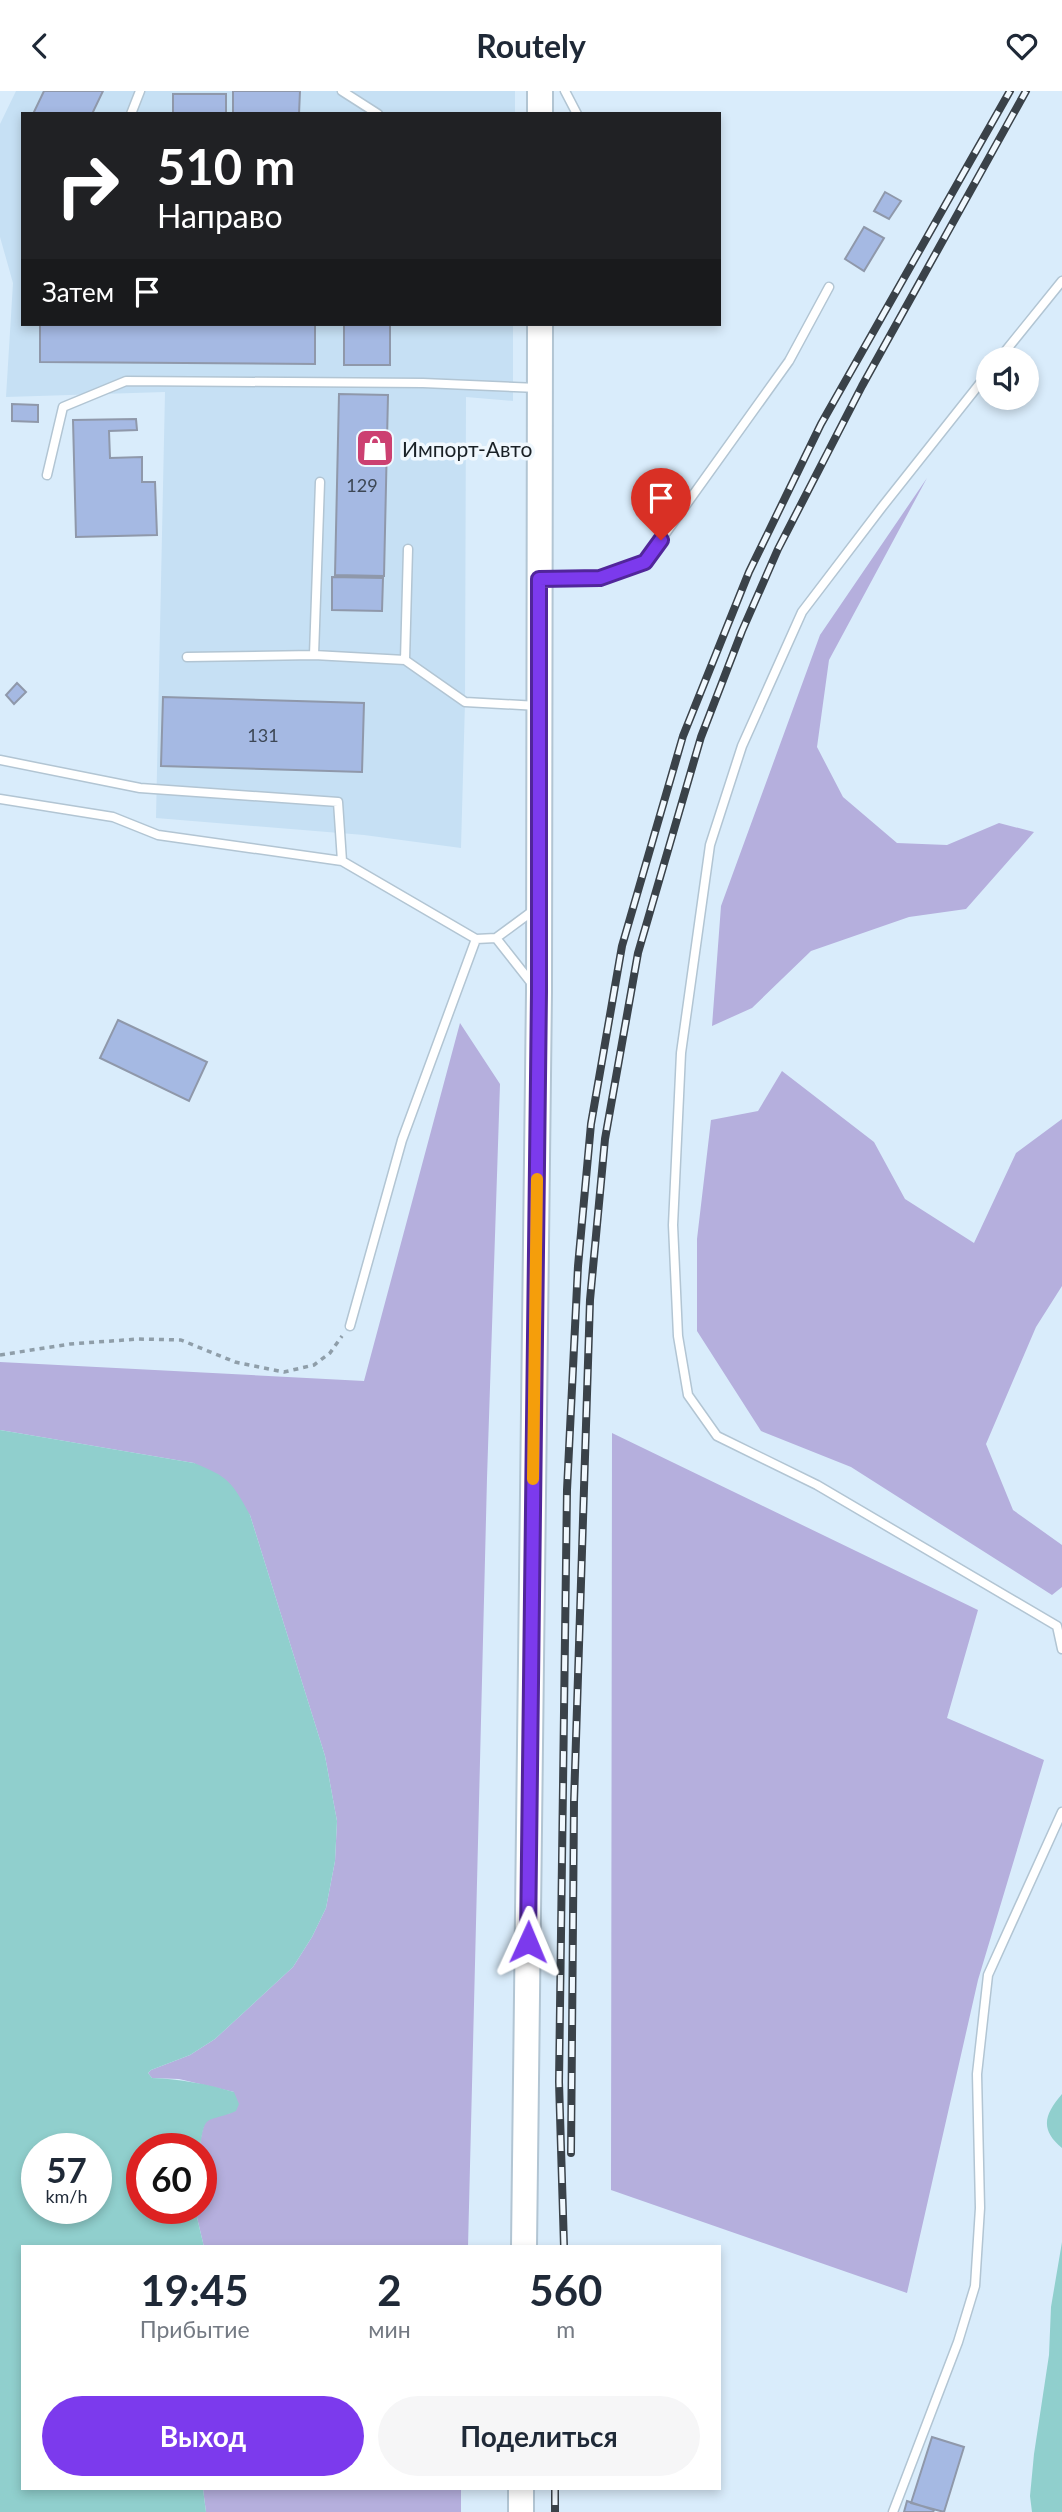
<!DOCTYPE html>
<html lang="ru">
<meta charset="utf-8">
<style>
body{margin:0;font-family:Lato,sans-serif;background:#f6f6f7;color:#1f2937;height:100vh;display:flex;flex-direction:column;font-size:26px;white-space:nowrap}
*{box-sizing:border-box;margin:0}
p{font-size:23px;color:#747a83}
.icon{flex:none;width:38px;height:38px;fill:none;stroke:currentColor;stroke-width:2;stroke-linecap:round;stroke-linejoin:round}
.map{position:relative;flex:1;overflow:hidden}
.panel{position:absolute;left:21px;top:2154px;width:700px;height:245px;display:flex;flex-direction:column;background:#fff;border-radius:0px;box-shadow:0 4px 10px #0003}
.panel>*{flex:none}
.banner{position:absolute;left:21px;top:21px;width:700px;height:214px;border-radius:0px;box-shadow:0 4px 10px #0003;background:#202124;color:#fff;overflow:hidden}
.fabs{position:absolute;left:976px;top:256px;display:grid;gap:14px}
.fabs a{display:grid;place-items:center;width:63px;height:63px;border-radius:50%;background:#fff;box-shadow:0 4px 10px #0003;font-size:35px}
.speed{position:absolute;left:21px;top:2042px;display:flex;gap:14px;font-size:35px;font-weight:700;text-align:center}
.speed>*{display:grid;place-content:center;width:91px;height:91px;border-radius:50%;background:#fff;box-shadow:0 4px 10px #0003;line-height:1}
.speed small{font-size:18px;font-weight:400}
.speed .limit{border:10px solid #d22;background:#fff;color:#111}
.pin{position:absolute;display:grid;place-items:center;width:60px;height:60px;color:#fff;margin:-72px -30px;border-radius:50% 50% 50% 0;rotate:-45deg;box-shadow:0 0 7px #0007}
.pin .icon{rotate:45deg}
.me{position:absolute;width:77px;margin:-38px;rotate:1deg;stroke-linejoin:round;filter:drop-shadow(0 0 5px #0008)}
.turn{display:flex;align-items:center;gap:24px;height:147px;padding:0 21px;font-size:32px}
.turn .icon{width:91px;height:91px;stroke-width:2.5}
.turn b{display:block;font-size:49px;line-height:60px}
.then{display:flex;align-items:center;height:66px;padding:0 21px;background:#0003;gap:14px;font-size:26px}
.eta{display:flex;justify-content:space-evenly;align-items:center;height:119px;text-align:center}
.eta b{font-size:42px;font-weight:700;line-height:49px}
.cta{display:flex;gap:14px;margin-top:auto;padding:14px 21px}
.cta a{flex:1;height:80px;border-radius:42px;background:#7c3aed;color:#fff;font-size:28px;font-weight:700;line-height:80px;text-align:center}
.cta a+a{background:#f6f6f7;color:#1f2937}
header{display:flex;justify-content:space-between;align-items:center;height:91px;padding:0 21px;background:#fff;font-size:32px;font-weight:700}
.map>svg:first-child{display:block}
</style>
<header><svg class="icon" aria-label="back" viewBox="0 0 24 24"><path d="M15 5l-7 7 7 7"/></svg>Routely<svg class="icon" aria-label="heart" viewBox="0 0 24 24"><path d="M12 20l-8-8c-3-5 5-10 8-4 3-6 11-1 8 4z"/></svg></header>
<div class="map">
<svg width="1062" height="2421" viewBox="0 0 1062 2421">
<rect width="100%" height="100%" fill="#d9ecfb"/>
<path fill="#c6e0f4" d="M16 0H515V23H23V233H513V310L466 306 465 611 461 757 364 744 156 727 165 301 6 306 13 192 0 146V33Z"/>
<path fill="#b5afdd" d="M927 387 829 569 817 656 843 706 897 752 947 754 999 732 1034 741 966 818 909 826 811 860 752 917 712 935 721 815 820 544Z
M460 932 500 993 487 1387 468 2156H204L195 2118H201C201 2098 195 2040 208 2028 214 2024 224 2024 230 2022L234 2001 179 1988 152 1987 148 1982 151 1979 190 1964 215 1948 293 1876 312 1846 326 1817 335 1770 337 1730 325 1665 250 1424 194 1372 0 1339V1271L364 1290Z
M782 980 874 1051 905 1108 974 1152 1016 1062 1062 1028V1195L1036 1236 986 1353 1013 1419 1062 1454V1496L1052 1504 851 1376 761 1340 697 1240V1148L711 1029 758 1020Z
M612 1342 978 1519 947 1627 1044 1669 978 1889 907 2202 611 2099Z
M203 2398H461V2421H206Z"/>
<path fill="#90cfcd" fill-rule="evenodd" d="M0 1339 194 1372C229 1386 232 1391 250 1424L325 1665 337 1730 335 1770 326 1817 312 1846 293 1876 215 1948 190 1964 151 1979 148 1982 152 1987C180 1988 207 1993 234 2001L239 2013 236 2020C206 2033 205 2020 200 2058H142V2118H195L204 2156H23V2398H203L206 2421H0ZM37 2058H96V2118H37Z
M1062 2003V2057C1039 2038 1045 2023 1062 2003Z
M1062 2151V2421H1032L1030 2405 1034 2363 1049 2264 1051 2216Z"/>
<path fill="#a5b9e3" stroke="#8f98aa" stroke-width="2" d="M44 0H103L92 23H33Z
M233 0H300L299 23H233Z
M173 3H226V23H173Z
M885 101 901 110 889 128 874 120Z
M864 136 884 147 864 180 845 168Z
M40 233H315V273L40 271Z
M344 233H390V274H344Z
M339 303 388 304 384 485 335 484Z
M12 313 38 314V331L12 330Z
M136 328 137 339 109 340 110 367 142 366V391H155L157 444 76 446 73 329Z
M332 486 383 487 382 520 332 519Z
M17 592 26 601 14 613 6 604Z
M163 606 364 612 362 681 161 675Z
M118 929 207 971 189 1010 100 967Z
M932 2346 964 2356 944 2421 911 2412Z
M907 2410 934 2419 933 2421H904Z"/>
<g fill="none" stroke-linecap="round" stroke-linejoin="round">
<defs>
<path id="service" d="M342 0 378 23
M565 0 577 23
M131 23 140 0
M999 268 1062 190
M989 281 882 416 802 521 742 655 710 754 681 962 673 1134 678 1245 688 1304 717 1345 817 1394 1057 1535 1062 1558
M47 384 63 316 126 290 423 292 538 297
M541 488 600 487 645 471 789 270 829 196
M314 564 320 391
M187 566 314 564 405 569 465 611 538 615
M405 569 408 458
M0 669 140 697 338 711 342 770
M0 708 113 726 158 744 342 770 476 848 496 847 534 819
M496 847 533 894
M350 1235 402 1049 476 848
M893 2421 958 2251 975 2195 980 2117 977 1983 988 1884 1062 1721"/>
<path id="primary" d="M540 0V23
M524 2156 539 901 540 233
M521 2398V2421"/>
</defs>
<use href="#service" stroke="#b2c5d3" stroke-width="11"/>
<use href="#primary" stroke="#b2c5d3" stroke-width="28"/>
<path stroke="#8f9ea9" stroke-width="3.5" stroke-dasharray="5 5" stroke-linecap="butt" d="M0 1264 70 1253 138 1248 181 1249 235 1271 284 1281 314 1274 330 1262 342 1245"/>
<use href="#service" stroke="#fff" stroke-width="8"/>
<use href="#primary" stroke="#fff" stroke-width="24"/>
<defs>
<path id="rail" d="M571 2062 574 1711 590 1209 605 1048 638 862 701 646 742 540 778 458 862 295 1026 0
M564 2156 559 1991 567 1399 578 1175 591 1033 622 855 683 645 749 481 821 333 1010 0
M555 2398V2421"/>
</defs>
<use href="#rail" stroke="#3a4249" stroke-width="8"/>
<use href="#rail" stroke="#f0f8fe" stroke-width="5" stroke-dasharray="16" stroke-linecap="butt"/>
</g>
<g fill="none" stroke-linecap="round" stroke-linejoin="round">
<defs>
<path id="route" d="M528 1851 539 901V488L600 487 645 471 661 449"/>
</defs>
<use href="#route" stroke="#51269a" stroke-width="18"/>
<use href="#route" stroke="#7c3aed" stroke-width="12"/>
<path stroke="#f59e0b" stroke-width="12" d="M533 1388 537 1088"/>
</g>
<defs>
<symbol id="shop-square" viewBox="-11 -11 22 22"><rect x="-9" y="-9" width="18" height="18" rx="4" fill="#cc4071" stroke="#f0f8fe"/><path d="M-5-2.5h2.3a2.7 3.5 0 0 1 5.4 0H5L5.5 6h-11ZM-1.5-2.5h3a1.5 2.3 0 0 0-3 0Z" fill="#fff"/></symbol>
</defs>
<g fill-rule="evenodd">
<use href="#shop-square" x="353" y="335" width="44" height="44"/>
</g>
<g text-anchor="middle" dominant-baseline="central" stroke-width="7" stroke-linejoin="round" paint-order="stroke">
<g font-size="18" fill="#3d4755">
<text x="362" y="394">129</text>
<text x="263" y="644">131</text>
</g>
<g font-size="21" fill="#1a2126" stroke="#f0f8fe" text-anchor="start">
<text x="402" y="357">Импорт-Авто</text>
</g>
</g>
</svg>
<div class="fabs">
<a><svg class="icon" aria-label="sound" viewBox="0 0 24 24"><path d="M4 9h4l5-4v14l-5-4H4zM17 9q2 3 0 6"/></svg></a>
</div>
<div class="speed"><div>57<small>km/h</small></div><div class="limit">60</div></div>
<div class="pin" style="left:661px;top:449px;background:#d93025"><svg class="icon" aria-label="arrive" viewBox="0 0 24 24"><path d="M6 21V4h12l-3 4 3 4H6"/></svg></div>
<svg class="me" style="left:528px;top:1851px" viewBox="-20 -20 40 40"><path d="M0-17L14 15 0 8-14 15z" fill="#7c3aed" stroke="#fff" stroke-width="4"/></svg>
<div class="banner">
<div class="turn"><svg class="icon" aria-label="right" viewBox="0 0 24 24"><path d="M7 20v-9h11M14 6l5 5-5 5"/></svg><div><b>510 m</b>Направо</div></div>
<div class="then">Затем<svg class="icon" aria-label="arrive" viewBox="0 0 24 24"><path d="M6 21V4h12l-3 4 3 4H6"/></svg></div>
</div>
<section class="panel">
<div class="eta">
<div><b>19:45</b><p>Прибытие</p></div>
<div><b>2</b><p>мин</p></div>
<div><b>560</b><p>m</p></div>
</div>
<div class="cta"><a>Выход</a><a>Поделиться</a></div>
</section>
</div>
